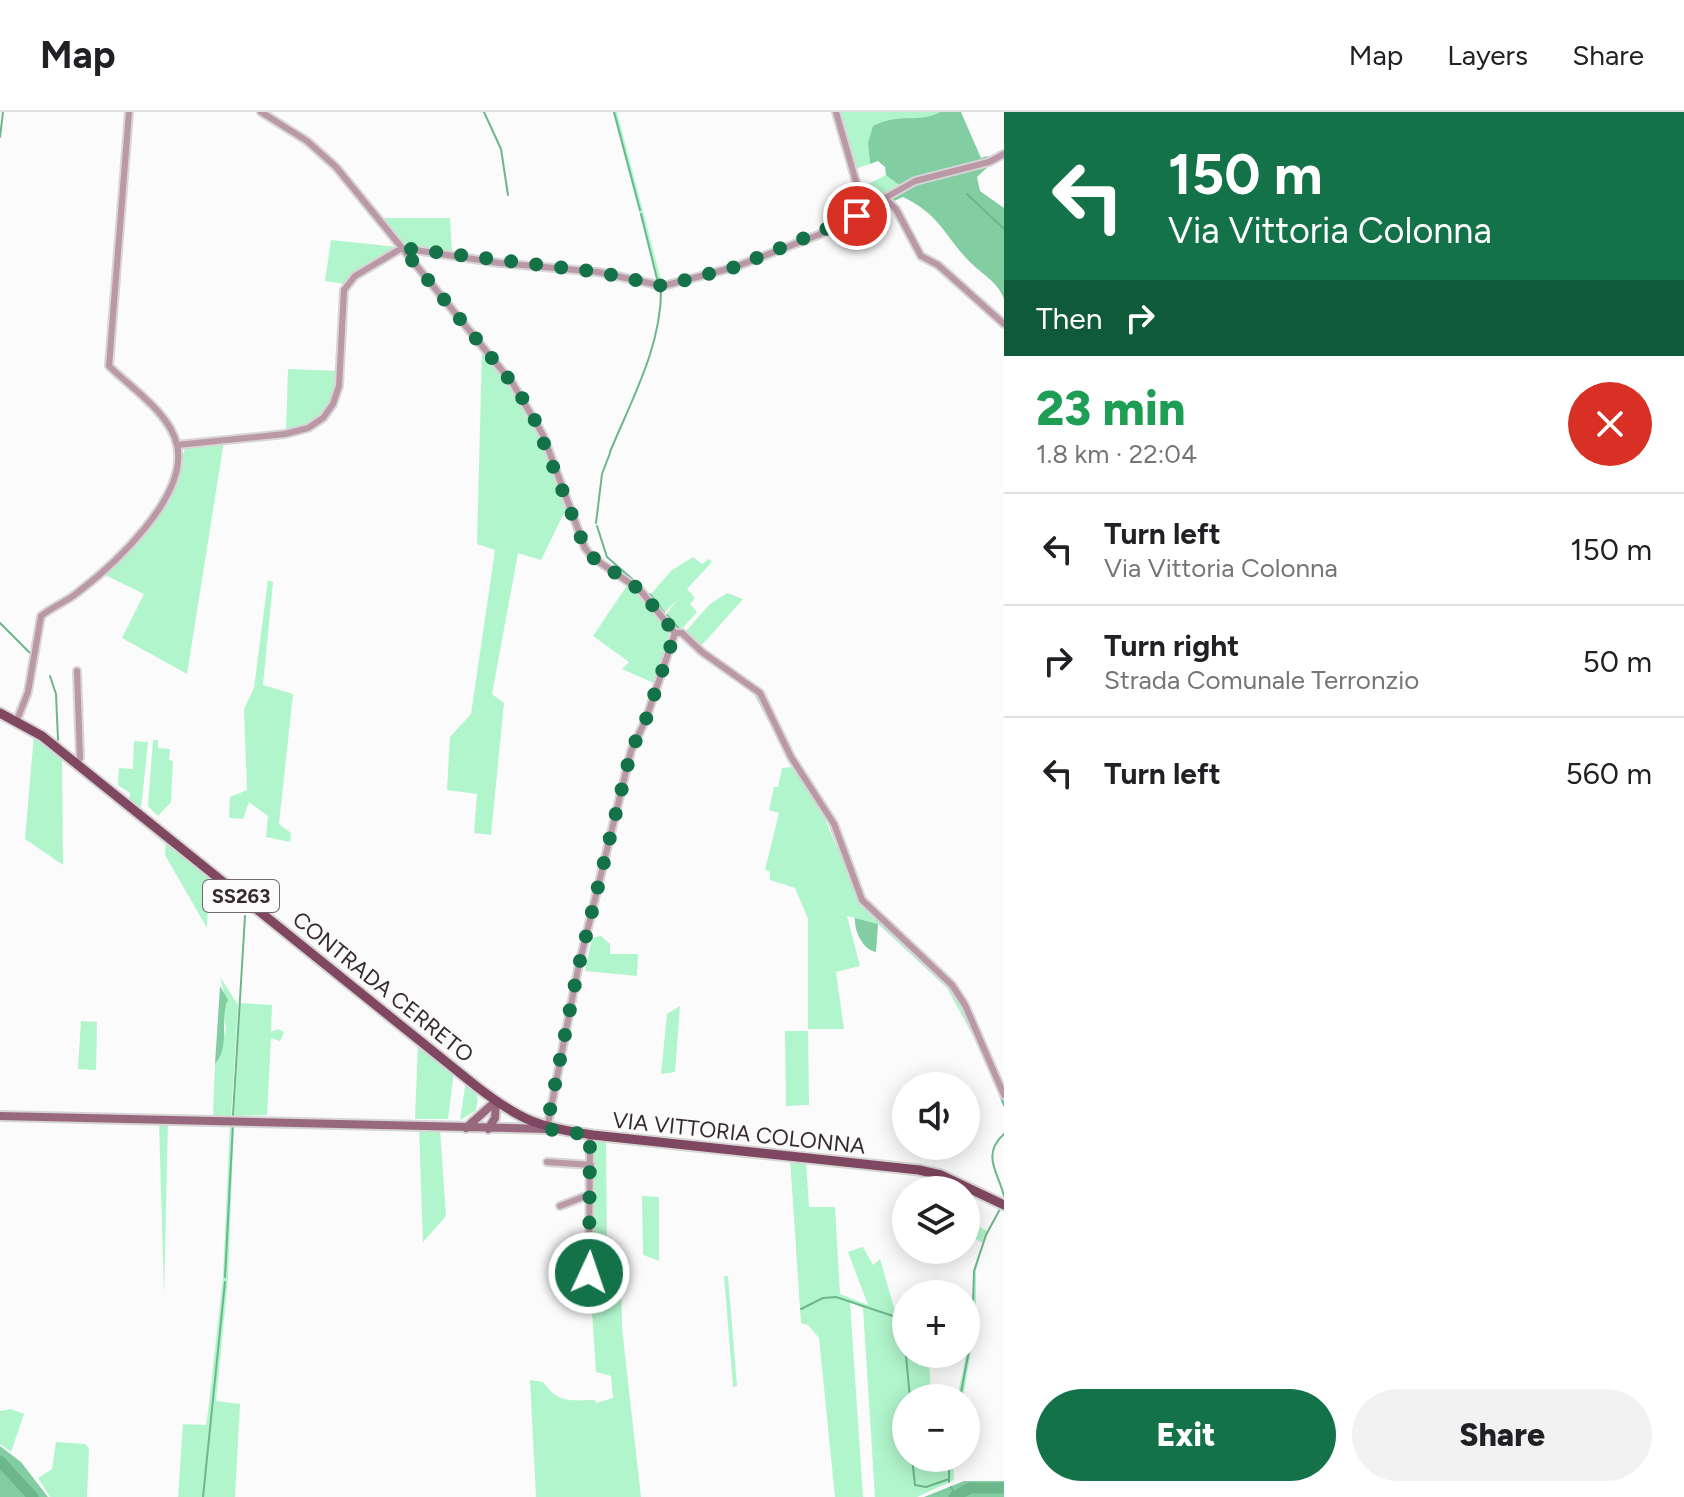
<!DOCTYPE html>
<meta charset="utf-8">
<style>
body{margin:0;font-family:Figtree,sans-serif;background:#f2f2f2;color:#202124;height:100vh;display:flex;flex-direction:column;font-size:30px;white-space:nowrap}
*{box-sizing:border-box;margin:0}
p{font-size:26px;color:#757577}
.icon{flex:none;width:44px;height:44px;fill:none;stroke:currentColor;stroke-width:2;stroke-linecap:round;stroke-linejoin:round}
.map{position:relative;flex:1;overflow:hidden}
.side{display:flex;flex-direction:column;background:#fff;width:680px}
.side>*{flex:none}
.hud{background:#137248;color:#fff;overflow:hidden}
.buttons{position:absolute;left:892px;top:960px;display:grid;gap:16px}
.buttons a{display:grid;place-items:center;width:88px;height:88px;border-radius:50%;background:#fff;box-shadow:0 4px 20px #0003;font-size:40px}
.pin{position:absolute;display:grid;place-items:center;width:68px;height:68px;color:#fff;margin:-34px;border:4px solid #fff;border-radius:50%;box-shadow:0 2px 8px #0007}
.me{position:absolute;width:88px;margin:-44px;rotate:3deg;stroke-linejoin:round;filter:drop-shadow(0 0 6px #0008)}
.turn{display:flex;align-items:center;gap:28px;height:168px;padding:0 32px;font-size:36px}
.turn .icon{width:104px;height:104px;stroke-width:2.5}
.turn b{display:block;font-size:56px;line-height:68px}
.then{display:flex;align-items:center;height:76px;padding:0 32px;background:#0003;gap:16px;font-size:30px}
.round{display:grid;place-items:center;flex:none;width:84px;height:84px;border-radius:42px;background:#f2f2f2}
.summary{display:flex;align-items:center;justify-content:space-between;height:136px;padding:0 32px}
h1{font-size:48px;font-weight:800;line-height:60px;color:#1e9e55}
.action{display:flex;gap:16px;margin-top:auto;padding:16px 32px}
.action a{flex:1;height:92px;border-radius:48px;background:#137248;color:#fff;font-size:32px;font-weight:800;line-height:92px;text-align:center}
.action a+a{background:#f2f2f2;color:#202124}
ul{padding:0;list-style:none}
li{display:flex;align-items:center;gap:24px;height:112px;padding:0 32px;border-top:2px solid #e0e0e0}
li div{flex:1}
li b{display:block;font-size:30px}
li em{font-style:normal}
header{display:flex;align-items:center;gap:48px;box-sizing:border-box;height:112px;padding:0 40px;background:#fff;border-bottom:2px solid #e0e0e0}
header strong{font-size:38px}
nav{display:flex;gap:44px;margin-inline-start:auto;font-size:28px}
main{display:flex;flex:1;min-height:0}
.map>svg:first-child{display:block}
</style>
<header>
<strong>Map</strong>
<nav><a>Map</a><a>Layers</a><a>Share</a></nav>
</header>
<main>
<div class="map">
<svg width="1004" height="1385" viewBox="0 0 1004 1385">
<rect width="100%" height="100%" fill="#fbfbfb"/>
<path fill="#b1f5cc" d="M613 0H617L662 172H658Z
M838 0H940C905 21 905 0 868 31L870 52 852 58Z
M886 63 897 69 898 77 881 85 862 88 858 77Z
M381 106H450L452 139 401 131Z
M331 128 397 135 395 140 353 161 344 172 325 169Z
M482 238C527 293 543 327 568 393L541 448 518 441 492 582 504 591 491 723 474 721 477 682 447 678 450 625 471 602 495 438 477 432Z
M288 257 338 259C334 294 320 311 286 318Z
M224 329 187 562 122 526 144 482 101 461 163 397 185 337 188 334Z
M693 445 702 452 709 447 712 450 687 477 695 486 690 492 697 500 681 518 667 501 679 486 665 500 651 482 672 458Z
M268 468 273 470 263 573 293 582 279 712 291 721 290 730 266 725 268 704 249 690 243 707 229 706 230 685 247 678 244 597 254 576Z
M628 472 670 519 656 572 622 557 629 550 593 524Z
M727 481 743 487 702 533 686 519 710 492Z
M34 622 62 644 63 753 25 727Z
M153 628H158V636L170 637 169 648 173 649 171 690 158 704 148 694Z
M134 629 148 630 141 697 129 687 130 681 118 673 119 656 133 657Z
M792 655 818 690 837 736H842L861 787 941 862 960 888 1004 986V996L985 946 947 876 878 812 847 804 860 854 836 860 844 917H808V807L795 776 770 768V759L765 758 779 701 769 698 774 675H778L782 656Z
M166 727 209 763 207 816 165 743Z
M601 824 610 832V842H638L637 864 585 859 592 826Z
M220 865 238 893 231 1004 213 1003 215 952 226 917 223 898 227 892Z
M240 891 272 893 271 920 278 917 284 920 280 929 271 926 267 1003 234 1004Z
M680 894 675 960 661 962 667 902Z
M81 909 97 910 96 958 78 957Z
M785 919H808L809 993 786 994Z
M418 931 454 959 448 1007H415Z
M466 968C476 977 481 985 475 999L460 1008Z
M159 1009H168L164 1182Z
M230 1011H234L228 1167 216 1289 240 1292 235 1385H178L183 1312 206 1313 208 1300 223 1165Z
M419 1015 440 1017 446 1104 423 1130Z
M593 1026 606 1027 607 1155 621 1156 622 1216 641 1385H536L530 1268 543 1270C559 1292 569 1288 595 1288L596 1291 613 1286 611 1264 596 1260 591 1184Z
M790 1046 806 1048 809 1095H835L840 1182 868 1193 848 1140 863 1135 873 1153 880 1147 896 1202 906 1204V1242H913L914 1248H929L931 1286H906V1346H953L954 1368 917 1385H875L863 1196 850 1190 863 1385H835L819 1226 808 1213 801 1211Z
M642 1084 659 1085V1149L643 1143Z
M969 1109 987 1119 976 1158V1208L963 1286H957L972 1215 974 1158 983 1131 966 1122Z
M724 1164H728L737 1274 733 1275Z
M11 1297 24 1302 11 1340 0 1332V1299Z
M56 1330 85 1332 89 1336 87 1385H50L38 1366 52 1357Z"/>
<path fill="#83cda2" d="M940 0H961L981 46 987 44 993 50 977 65 980 79 1004 96V187C997 169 984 164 971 151 943 123 942 104 903 85L894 89 884 84 899 73 886 63 885 55 878 49 870 52 868 31 873 14C901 0 919 12 940 0Z
M855 806 878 812 876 840C863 838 854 819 855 806Z
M220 874 228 888C219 907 231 934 215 952Z
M0 1334 21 1350 48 1385H0Z
M964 1369H1004V1385H924Z"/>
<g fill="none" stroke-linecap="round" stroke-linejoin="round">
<path stroke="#6cb68c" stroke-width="2" d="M484 0 501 37 508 83
M614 0 640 98
M0 25 3 0
M967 82 1004 117
M641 102 658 171
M610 340C631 289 662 233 661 177
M596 411 602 362 610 341
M597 414 607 445 646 479
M650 482 664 500
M667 503 679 517
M0 511 30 541
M50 564 56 582 58 628
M756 583 794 655
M830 713 858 786
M867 797 876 806
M877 808 885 814
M961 892 967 905
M996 973 1004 993
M233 1003 245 804
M1004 1022C981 1043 998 1060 1004 1084
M225 1165 233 1012
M801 1197 823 1186 836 1185 899 1206 904 1223 910 1286
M960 1286 972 1222 974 1159 986 1123 1000 1097
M912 1346 915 1373 926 1375 949 1367
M949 1346V1370
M951 1375 956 1384
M203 1385 225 1170"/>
<path stroke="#6cb68c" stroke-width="11" d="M0 1349 33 1385
M954 1385 970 1376H1004"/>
<defs>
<path id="street" d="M261 0 307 29 336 55 513 272 543 323 585 436 592 445 640 478 675 521H682L702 540 760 581 791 645 834 712 862 788 952 873 965 893 1004 983
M836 0 863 94 885 86 896 97 921 144 938 153 1004 212
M885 86 915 69 989 50 1004 42
M177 333 285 322 308 316 323 306 333 292 339 274 344 178 355 164 402 136 499 151 598 160 663 174 735 155 818 123 857 104 863 94
M17 608 28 580 41 504C52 495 66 490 77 481 114 453 189 384 177 333 170 301 131 276 109 254L129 0
M76 651 80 646 77 559
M547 1017 578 857 631 639 646 607 675 521
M547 1050 591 1053
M560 1094 591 1082
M589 1161 590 1023"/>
<path id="secondary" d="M0 1004 547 1017
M466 1016 496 989
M488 1017 495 1006 496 989"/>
<path id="primary" d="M0 601 42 624 476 974C521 1009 538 1015 593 1023L919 1058 941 1063 1004 1093"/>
</defs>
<use href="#street" stroke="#d8d5d6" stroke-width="10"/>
<use href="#secondary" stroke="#d8d5d6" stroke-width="12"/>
<use href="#primary" stroke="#d8d5d6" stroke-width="13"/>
<use href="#street" stroke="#ba98a6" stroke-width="6"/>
<use href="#secondary" stroke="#98697d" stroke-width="8"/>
<use href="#primary" stroke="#7f4760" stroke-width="9"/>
</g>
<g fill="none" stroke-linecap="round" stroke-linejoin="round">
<path stroke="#137248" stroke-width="14" stroke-dasharray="0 25.2" d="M589 1161 590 1023 547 1017V1013L578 857 631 639 646 607 675 521 640 478 592 445 585 436 532 301 513 272 402 136 598 160 663 174 735 155 857 104"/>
</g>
<g text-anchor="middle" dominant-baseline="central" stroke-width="7" stroke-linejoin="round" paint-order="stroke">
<rect fill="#fbfbfb" stroke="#72686c" stroke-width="2" x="203" y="768" width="76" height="32" rx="6"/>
<g font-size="20" font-weight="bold" fill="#37292f">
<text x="241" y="784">SS263</text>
</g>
<g font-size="22" fill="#37292f" stroke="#fbfbfb">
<text transform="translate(383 875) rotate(39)">CONTRADA CERRETO</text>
<text transform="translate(739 1021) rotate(6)">VIA VITTORIA COLONNA</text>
</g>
</g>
</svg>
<div class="buttons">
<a><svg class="icon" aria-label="sound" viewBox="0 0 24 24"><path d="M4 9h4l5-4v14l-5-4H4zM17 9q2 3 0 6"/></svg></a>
<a><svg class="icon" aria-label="layers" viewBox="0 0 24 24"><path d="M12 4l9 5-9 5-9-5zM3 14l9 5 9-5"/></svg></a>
<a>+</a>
<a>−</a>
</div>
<div class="pin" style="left:857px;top:104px;background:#d93025"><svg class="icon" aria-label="arrive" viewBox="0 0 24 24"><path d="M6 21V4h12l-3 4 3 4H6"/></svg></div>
<svg class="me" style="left:589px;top:1161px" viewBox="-20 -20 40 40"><circle r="17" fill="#137248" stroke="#fff" stroke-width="3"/><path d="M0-11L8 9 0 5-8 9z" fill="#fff"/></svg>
</div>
<section class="side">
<div class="hud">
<div class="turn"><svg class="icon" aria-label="left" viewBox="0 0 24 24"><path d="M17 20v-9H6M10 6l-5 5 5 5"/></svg><div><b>150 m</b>Via Vittoria Colonna</div></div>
<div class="then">Then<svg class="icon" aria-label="right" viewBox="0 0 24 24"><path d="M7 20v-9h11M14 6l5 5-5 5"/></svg></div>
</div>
<div class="summary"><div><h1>23 min</h1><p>1.8 km · 22:04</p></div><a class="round" style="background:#d93025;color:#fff"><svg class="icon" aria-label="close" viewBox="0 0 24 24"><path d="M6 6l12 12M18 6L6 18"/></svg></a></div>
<ul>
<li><svg class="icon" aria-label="left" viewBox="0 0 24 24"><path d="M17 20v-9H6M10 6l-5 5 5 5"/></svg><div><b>Turn left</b><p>Via Vittoria Colonna</p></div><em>150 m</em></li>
<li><svg class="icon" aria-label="right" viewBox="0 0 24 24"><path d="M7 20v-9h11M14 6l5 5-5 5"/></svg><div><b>Turn right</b><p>Strada Comunale Terronzio</p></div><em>50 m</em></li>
<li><svg class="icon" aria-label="left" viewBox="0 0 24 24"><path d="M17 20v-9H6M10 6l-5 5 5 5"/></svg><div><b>Turn left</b></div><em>560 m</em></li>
</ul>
<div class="action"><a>Exit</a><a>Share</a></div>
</section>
</main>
